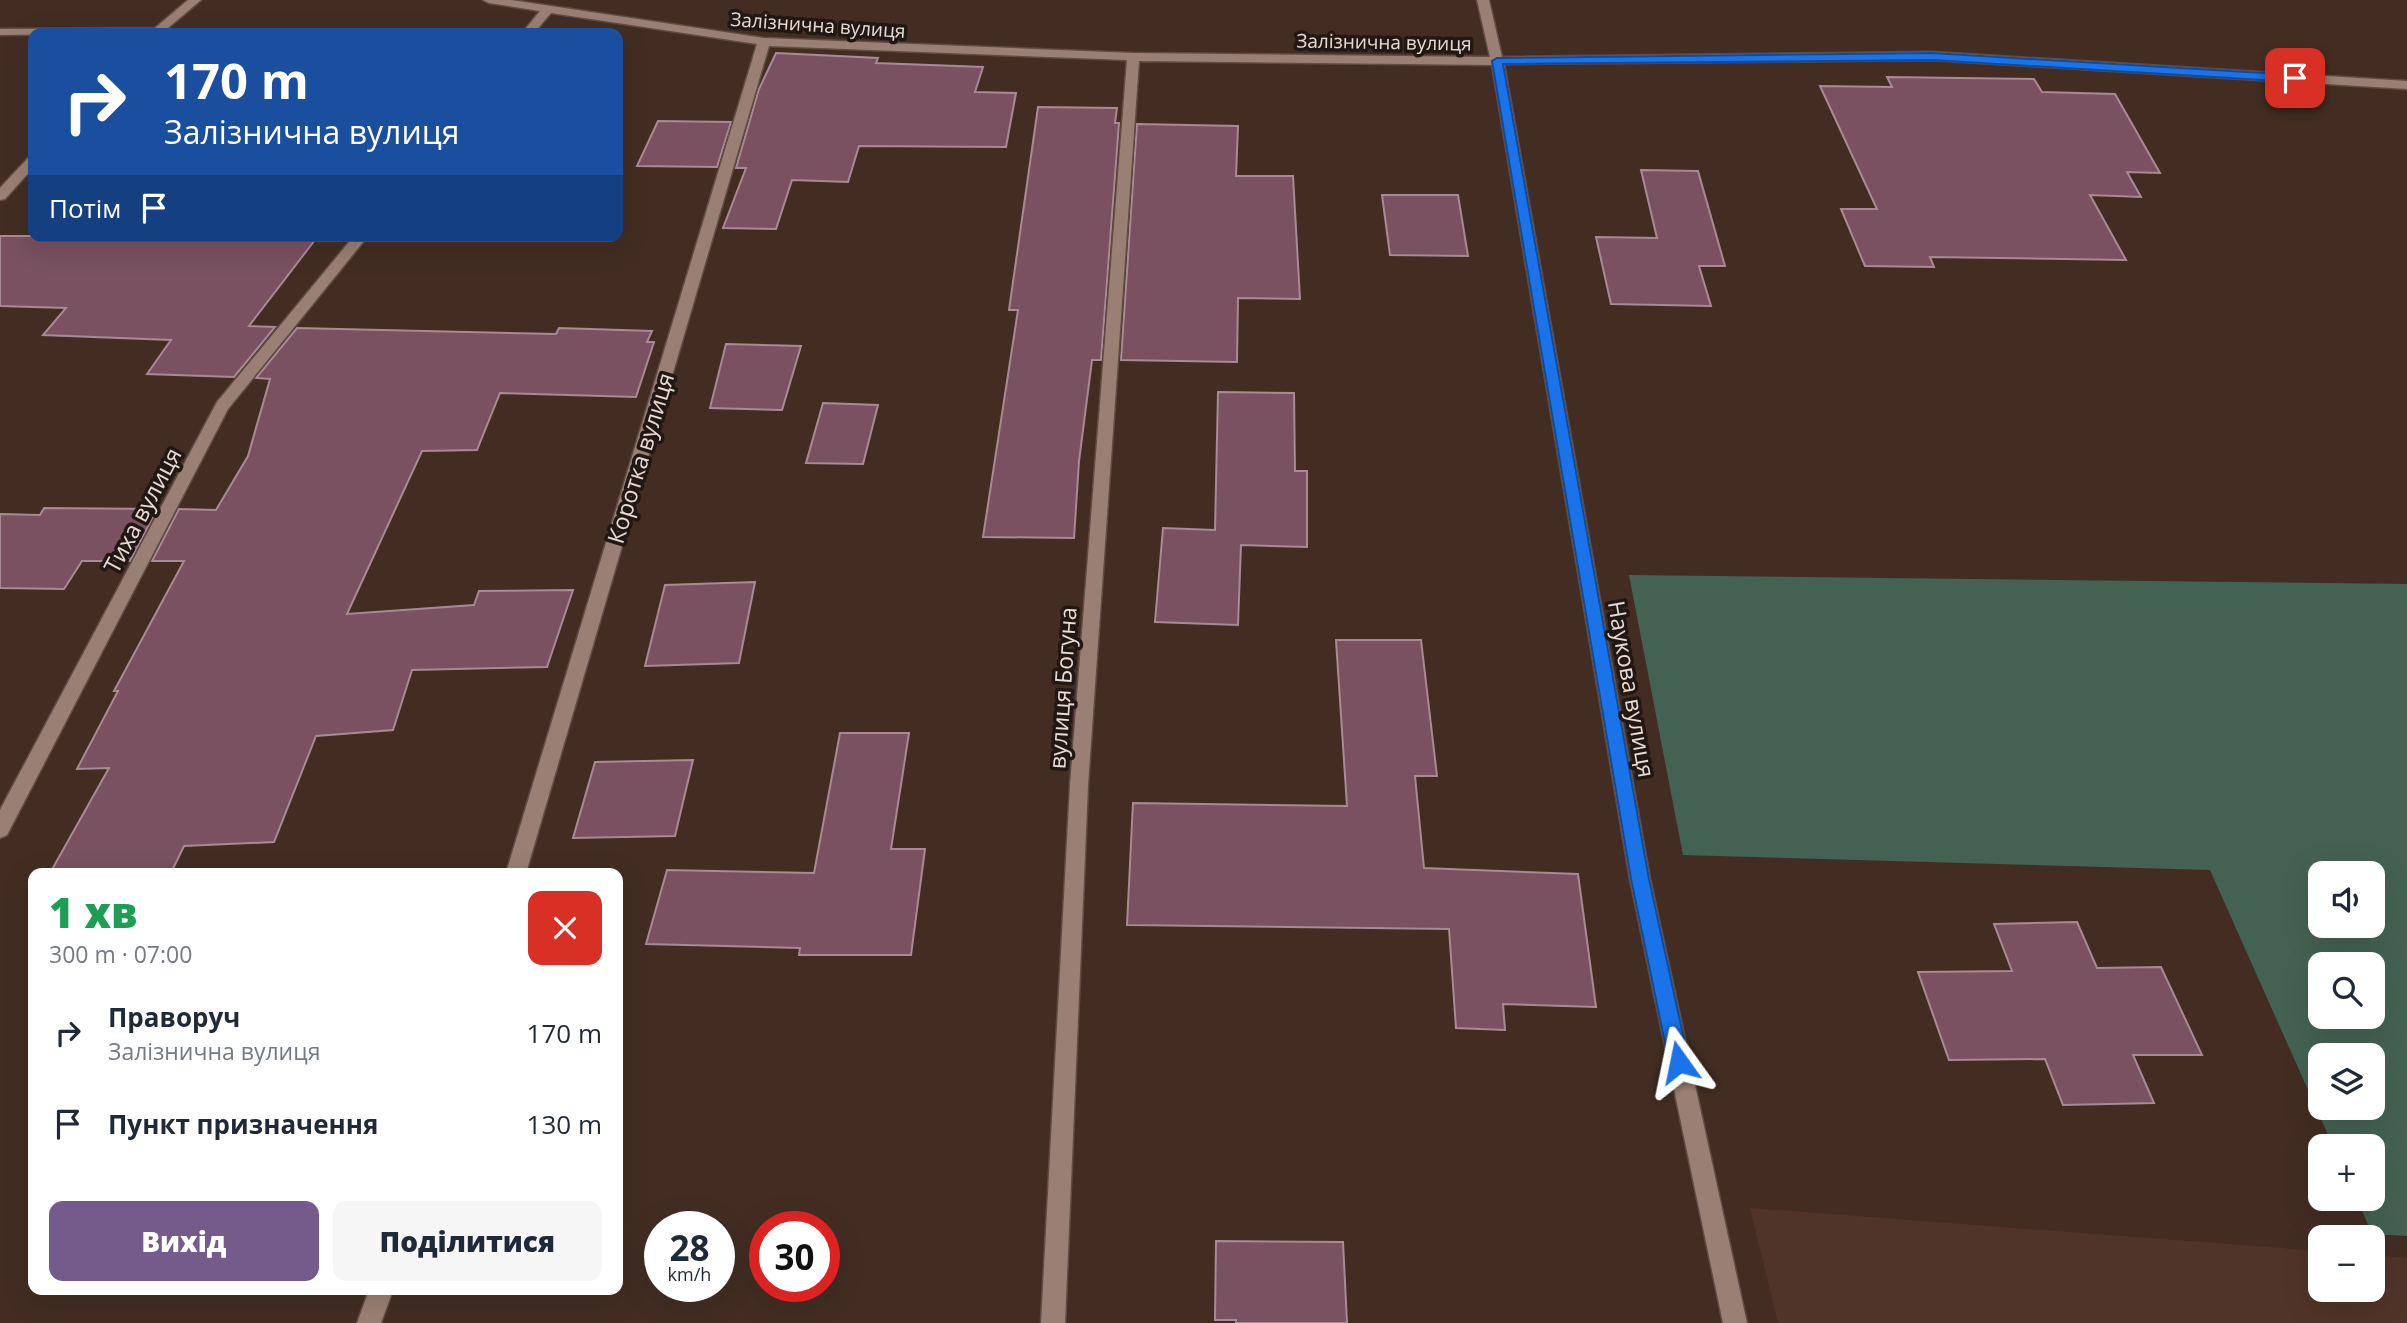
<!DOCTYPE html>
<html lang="uk">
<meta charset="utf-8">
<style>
body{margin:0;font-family:"Open Sans",sans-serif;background:#f6f6f7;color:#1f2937;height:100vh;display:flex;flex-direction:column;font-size:26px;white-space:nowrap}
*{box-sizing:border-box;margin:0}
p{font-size:23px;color:#747a83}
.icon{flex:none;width:38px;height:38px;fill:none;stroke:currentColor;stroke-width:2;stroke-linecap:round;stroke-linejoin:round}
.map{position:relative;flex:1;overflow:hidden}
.panel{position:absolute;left:28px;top:868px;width:595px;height:427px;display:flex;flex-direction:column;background:#fff;border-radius:14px;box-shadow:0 7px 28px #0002}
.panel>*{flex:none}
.guide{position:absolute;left:28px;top:28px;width:595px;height:214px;border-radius:14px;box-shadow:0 7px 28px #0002;background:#1a4fa0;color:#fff;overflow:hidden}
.buttons{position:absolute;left:2308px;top:861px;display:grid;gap:14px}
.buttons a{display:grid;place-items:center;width:77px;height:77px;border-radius:14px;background:#fff;box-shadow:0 7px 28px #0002;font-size:35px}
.speed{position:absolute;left:644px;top:1211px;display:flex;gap:14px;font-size:35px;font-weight:700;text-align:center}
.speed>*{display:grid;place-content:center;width:91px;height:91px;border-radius:50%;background:#fff;box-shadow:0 7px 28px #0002;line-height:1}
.speed small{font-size:18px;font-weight:400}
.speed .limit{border:10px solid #d22;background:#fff;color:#111}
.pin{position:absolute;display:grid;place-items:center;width:60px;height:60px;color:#fff;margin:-30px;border-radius:14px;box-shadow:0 4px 10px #0006}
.me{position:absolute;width:77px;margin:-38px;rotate:348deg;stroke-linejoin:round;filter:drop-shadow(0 0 5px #0008)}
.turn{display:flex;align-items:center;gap:24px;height:147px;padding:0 21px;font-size:32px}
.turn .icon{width:91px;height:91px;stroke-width:2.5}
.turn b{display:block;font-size:49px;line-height:60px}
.then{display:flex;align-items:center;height:66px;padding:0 21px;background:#0003;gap:14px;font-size:26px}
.round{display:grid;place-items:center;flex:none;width:74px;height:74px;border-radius:14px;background:#f6f6f7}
.headline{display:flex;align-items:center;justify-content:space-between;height:119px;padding:0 21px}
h1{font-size:42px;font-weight:800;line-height:52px;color:#1e9e55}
.primary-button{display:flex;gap:14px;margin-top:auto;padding:14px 21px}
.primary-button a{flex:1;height:80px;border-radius:14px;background:#755b8c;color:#fff;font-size:28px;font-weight:800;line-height:80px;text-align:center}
.primary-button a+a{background:#f6f6f7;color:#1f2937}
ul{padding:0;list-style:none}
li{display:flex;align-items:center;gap:21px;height:91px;padding:0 21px}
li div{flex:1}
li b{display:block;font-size:26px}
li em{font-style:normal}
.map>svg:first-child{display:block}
</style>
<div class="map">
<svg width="2407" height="1323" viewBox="0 0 2407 1323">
<rect width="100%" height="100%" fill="#432d23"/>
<path fill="#513429" d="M1750 1208 2320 1251V1290H2373V1255L2407 1258V1323H1778Z"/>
<path fill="#446252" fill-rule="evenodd" d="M1629 575 2407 584V1236L2372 1234 2357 1199H2373V1146H2333L2210 870 1683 855ZM2320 873H2373V926H2320ZM2373 964V1017H2320V964ZM2320 1055H2373V1108H2320Z"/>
<path fill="#795160" stroke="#a78a94" stroke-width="2" d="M776 53 878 58 876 63 983 67 975 92 1016 93 1006 147 859 146 848 182 792 180 776 229 723 228 746 168H736L759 89Z
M1887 77 2034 79 2042 92 2115 94 2160 173 2127 172 2141 197 2090 195 2126 260 1930 257 1934 267 1865 266 1841 209H1877L1820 86 1892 87Z
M1038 107 1117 108 1115 123H1119L1101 360H1092L1079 461 1074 538 983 537 1018 310H1009Z
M658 121 731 122 717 167 637 166Z
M1137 124 1238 126 1236 176H1293L1300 299 1238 298 1237 362 1121 360Z
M1641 170 1698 171 1725 266H1699L1711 306 1611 304 1596 237 1657 238Z
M1382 195H1458L1468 256 1390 255Z
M0 236H318L249 326 275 327 234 377 147 374 171 340 43 335 66 308 0 306Z
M297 328 556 334 559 328 652 331 647 342H654L636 397 500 393 477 450 422 451 347 614 474 605 479 591 573 590 547 667 412 670 393 730 316 736 274 842 184 846 171 873H50L109 768 77 769 118 691H114L184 561H152L179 509 216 510 248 456 270 379 256 378Z
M726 344 801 346 782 410 710 408Z
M1218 392 1294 393 1295 471H1307V547L1241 545 1238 625 1155 622 1163 528 1215 530Z
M823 403 878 405 863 464 806 463Z
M44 508 157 509 130 561H82L64 589 0 588V514L40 515Z
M755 582 739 663 645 666 665 585Z
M1336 640H1421L1437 776H1415L1424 868 1578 874 1596 1007 1503 1004 1505 1030 1456 1028 1449 929 1127 925 1133 803 1347 806Z
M840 733H909L891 849H925L911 955H799L800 948 646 944 667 870 814 873Z
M693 760 675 836 573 838 595 762Z
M2077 922 2097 968 2161 967 2202 1055H2133L2154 1103 2063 1105 2045 1059 1949 1060 1918 972 2012 971 1994 924Z
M1216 1241 1343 1242 1347 1323H1236V1320H1215Z"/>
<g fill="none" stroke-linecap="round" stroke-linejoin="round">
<defs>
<path id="minor" d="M188 0H201L162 33 0 35V29L155 28Z
M483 0H511L764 38 1133 53 1490 57 1477 0H1489L1502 57 1932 52 2407 81V89L1932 60 1504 64 1650 879 1747 1323H1723L1630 879 1492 65 1139 61 1088 785 1065 1323H1041L1070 785 1127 60 769 46 526 873H506L757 44 551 13 534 33H522L540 11 489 3Z
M33 157V168L5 199 0 200V188L28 158Z
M354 236H368L228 409 7 835 0 838V810L217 402Z
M369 1290H393L381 1323H357Z"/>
</defs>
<use href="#minor" stroke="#5f4c44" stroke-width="3"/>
<use href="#minor" fill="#9a7f74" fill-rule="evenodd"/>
</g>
<path fill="#1a73e8" stroke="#114b97" stroke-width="2" d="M1932 53 2295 75 2301 78 2295 82 1932 60 1503 64 1649 879 1689 1062 1686 1069 1679 1072 1672 1069 1669 1062 1631 879 1492 61 1497 58Z"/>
<g text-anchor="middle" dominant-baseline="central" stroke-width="7" stroke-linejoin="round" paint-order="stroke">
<g font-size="19" fill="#eadbd5" stroke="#221813">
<text transform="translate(818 25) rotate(4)">Залізнична вулиця</text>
<text transform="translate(1384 42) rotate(1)">Залізнична вулиця</text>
</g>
<g font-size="23" fill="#eadbd5" stroke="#221813">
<text transform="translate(640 458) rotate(-73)">Коротка вулиця</text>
<text transform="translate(142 510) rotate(-62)">Тиха вулиця</text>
<text transform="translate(1062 688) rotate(-86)">вулиця Богуна</text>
<text transform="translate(1632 689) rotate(80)">Наукова вулиця</text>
</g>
</g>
</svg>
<div class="buttons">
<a><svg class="icon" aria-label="sound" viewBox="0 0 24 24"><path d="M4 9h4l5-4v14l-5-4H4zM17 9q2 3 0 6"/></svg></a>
<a><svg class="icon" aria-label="search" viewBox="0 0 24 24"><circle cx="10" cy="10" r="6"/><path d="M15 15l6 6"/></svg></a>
<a><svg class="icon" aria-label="layers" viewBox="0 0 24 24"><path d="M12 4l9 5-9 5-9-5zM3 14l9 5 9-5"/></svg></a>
<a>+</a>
<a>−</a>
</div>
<div class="speed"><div>28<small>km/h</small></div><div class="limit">30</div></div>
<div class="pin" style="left:2295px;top:78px;background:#d93025"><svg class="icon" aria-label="arrive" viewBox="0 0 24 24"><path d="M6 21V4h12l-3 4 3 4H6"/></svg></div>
<svg class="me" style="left:1679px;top:1062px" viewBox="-20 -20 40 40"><path d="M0-17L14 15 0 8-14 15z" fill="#1a73e8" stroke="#fff" stroke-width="4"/></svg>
<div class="guide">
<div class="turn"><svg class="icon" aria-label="right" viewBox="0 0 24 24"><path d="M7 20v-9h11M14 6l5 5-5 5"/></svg><div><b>170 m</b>Залізнична вулиця</div></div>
<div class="then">Потім<svg class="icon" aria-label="arrive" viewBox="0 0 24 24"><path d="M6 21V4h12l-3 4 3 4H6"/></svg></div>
</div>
<section class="panel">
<div class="headline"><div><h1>1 хв</h1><p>300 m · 07:00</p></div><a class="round" style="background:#d93025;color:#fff"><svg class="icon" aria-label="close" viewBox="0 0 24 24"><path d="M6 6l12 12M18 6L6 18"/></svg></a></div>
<ul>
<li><svg class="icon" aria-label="right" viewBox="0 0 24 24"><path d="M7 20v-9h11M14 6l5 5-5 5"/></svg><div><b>Праворуч</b><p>Залізнична вулиця</p></div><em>170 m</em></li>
<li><svg class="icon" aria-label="arrive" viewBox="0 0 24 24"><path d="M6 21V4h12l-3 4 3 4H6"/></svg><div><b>Пункт призначення</b></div><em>130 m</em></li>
</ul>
<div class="primary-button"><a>Вихід</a><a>Поділитися</a></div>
</section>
</div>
